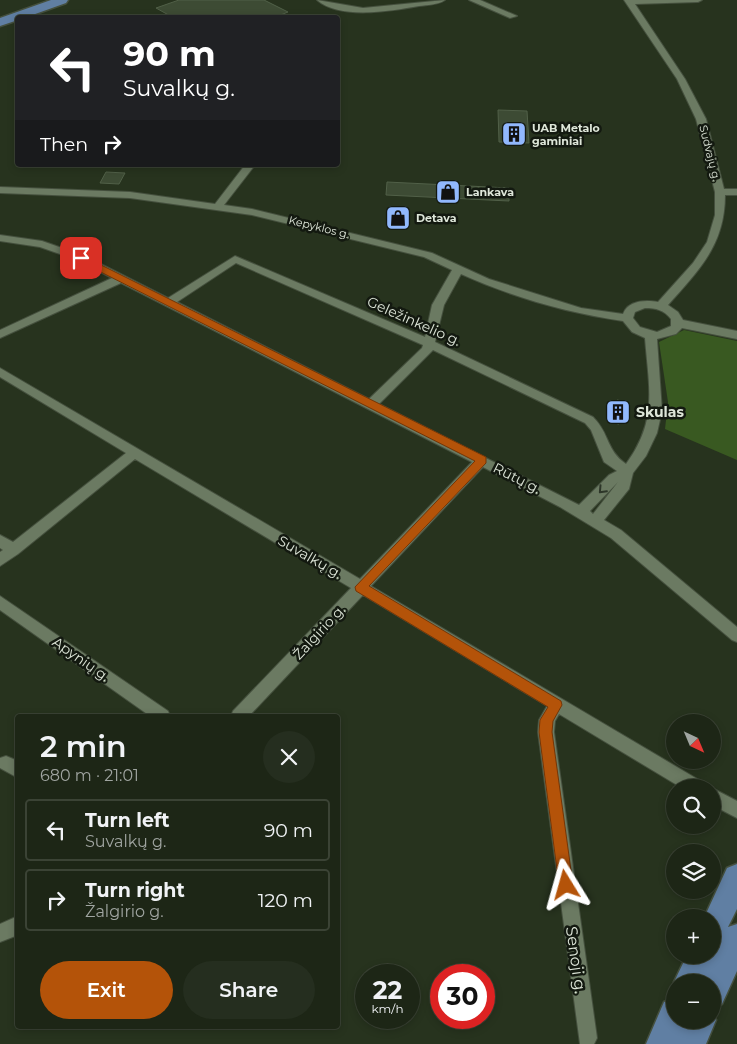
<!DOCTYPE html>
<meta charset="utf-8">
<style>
body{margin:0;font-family:Montserrat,sans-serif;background:#252e1f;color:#f1f3f6;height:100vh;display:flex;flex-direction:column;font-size:19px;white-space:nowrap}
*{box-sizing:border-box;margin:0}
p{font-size:16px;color:#a0a5a1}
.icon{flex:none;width:28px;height:28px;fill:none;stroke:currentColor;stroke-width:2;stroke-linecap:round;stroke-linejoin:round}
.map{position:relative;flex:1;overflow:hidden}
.panel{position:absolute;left:15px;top:714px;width:325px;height:315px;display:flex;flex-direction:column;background:#1d2616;border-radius:5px;box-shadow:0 2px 8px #0003,0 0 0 1px #3b4335}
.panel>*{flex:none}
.banner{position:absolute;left:15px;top:15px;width:325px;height:152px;border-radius:5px;box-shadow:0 2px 8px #0003,0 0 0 1px #3b4335;background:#202124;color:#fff;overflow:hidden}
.needle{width:32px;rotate:136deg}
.buttons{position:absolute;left:666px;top:714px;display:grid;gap:10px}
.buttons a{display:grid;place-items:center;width:55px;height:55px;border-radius:50%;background:#1d2616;box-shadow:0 2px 8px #0003,0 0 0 1px #3b4335;font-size:25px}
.speed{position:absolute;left:355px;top:964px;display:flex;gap:10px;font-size:25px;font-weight:700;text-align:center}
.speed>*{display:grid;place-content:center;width:65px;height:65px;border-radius:50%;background:#1d2616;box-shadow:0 2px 8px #0003,0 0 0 1px #3b4335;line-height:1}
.speed small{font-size:12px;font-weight:400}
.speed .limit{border:8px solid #d22;background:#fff;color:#111}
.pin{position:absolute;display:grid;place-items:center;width:42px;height:42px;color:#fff;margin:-21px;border-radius:10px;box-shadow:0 2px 8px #0006}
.me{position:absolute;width:55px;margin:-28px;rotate:352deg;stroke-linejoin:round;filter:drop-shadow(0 0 4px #0008)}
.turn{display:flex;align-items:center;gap:18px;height:105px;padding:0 25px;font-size:22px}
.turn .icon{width:65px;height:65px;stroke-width:2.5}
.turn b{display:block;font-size:35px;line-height:42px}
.then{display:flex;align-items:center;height:48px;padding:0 25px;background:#0003;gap:10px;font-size:19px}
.round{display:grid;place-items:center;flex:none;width:52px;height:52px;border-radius:26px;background:#252e1f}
.headline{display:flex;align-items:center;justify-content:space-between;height:85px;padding:0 25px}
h1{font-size:30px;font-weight:600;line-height:38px}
.cta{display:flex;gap:10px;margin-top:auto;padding:10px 25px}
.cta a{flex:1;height:58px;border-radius:30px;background:#b45309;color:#fff;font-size:20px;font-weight:600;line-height:58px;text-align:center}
.cta a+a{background:#252e1f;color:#f1f3f6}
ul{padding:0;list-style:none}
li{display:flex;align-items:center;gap:15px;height:62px;margin:0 10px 8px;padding:0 15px;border:2px solid #3b4335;border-radius:5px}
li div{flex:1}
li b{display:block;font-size:19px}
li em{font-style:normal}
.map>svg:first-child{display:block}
</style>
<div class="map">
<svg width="737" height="1044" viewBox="0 0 737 1044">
<rect width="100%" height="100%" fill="#27331e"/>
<path fill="#395921" d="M684 330 737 341V460L665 429 668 402 659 342Z"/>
<path fill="#3d4b34" stroke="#516048" d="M179 0H264L288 12 273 18H174L156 8Z
M498 110 527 111 529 143 499 142Z
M106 172 125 173 119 184 100 183Z
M387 182 509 188V201L386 195Z
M617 400 627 402 619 424 609 422Z"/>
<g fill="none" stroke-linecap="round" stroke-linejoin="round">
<defs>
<path id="minor" d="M317 0 363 8 445 0C438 5 427 5 419 6 391 11 340 20 317 0Z
M469 0H480L517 16 510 18Z
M624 0H702L698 2 635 4 685 79 706 119 724 189H737V195H725C725 245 699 270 668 305L678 312 683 320 737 331V339L682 328 676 334 657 339 662 411 657 433 646 456 633 473 629 489 604 520 621 530 737 627V642L732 640 611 538 560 507 483 467 371 586 704 783 706 788H682L559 714 555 721 554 732 597 1038 594 1044H580L538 732 539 720 547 706 363 595 249 716H231L233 711 351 588 135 459 18 554 0 566V552L3 550 0 548V535L13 542 126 453 0 377V368L360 579 472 462 121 283 0 338V330L112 278 77 260 40 247 0 241V235L42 241 85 256 168 298 235 256 425 337 432 305 452 270 424 257 252 215 130 198 0 193V187L130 192 215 204 245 165H255L224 205 252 209 432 253 489 279 581 308 623 314C628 300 646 300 658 302L693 263 707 242 715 215V192L696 119 677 79ZM236 263 423 345 422 348 369 399 177 302ZM461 274C512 297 568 313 623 321L632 332 645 338C649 389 658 420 626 464 606 450 610 434 593 417L435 342 444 305ZM645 308C656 308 664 310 671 319V326L657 332 640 327 633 318 635 312ZM433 350 585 423 591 430 604 462 617 471 609 475 579 505 379 404ZM618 482 593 514 590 511Z
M0 596 168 711 170 716H150L0 610Z
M6 756 18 761V778L0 768V758Z
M712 788 737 801V818L712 805Z
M18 916V935L0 942V924Z"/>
<path id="primary" d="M51 0H68L66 3 24 18H18V20L0 26V18Z
M737 864V909L728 927 737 924V971L722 1004 712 1009V982H674L687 955H712V945L716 953 721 942 712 945V918H704L727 868Z
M675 998V1020H712V1011L716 1020 706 1044H646L664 1002Z"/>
</defs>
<use href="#minor" stroke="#45503e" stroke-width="2"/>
<use href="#primary" stroke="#45503e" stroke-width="3"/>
<use href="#minor" fill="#6b7a62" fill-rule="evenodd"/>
<use href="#primary" fill="#607fa3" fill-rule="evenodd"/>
</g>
<defs><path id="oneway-chevron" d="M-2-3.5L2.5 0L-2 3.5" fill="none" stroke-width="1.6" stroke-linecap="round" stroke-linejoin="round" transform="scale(1.25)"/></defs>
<use stroke="#2d3629" href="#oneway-chevron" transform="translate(602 490) rotate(133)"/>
<path fill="#b45309" stroke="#753606" d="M81 255 486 457V463L369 586 561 701 562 705 553 721 552 732 573 885 571 890 566 893 561 890 559 885 539 732 540 720 548 707 356 591 355 587 475 461 77 260 76 258Z"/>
<defs>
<symbol id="building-square" viewBox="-11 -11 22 22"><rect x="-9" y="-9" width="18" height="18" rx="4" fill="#91b8fd" stroke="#131910"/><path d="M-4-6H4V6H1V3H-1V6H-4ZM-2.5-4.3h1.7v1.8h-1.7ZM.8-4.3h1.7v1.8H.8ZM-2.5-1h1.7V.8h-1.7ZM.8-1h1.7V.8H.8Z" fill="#111"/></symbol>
<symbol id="shop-square" viewBox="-11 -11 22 22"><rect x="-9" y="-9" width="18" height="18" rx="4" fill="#91b8fd" stroke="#131910"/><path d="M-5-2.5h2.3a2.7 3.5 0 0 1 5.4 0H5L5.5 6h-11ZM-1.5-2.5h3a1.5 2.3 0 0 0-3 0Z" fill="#111"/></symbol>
</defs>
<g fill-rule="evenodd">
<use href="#building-square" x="500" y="120" width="28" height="28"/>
<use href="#shop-square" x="434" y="178" width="28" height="28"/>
<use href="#shop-square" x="384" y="204" width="28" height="28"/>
<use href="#building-square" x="604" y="398" width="28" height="28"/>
</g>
<g text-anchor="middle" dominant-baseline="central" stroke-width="5" stroke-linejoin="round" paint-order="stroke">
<g font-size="11" font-weight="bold" fill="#dee6d9" stroke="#131910" text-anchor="start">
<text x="532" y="128">UAB Metalo<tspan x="532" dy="13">gaminiai</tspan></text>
<text x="466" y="192">Lankava</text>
<text x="416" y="218">Detava</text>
</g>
<g font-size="11" fill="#dee6d9" stroke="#131910">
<text transform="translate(710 153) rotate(76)">Sudvajų g.</text>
<text transform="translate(319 227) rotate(14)">Kepyklos g.</text>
</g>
<g font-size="14" fill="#dee6d9" stroke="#131910">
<text transform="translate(414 321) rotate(24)">Geležinkelio g.</text>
<text transform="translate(517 478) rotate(27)">Rūtų g.</text>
<text transform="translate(310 557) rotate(30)">Suvalkų g.</text>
<text transform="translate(319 632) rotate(-47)">Žalgirio g.</text>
<text transform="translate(81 659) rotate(35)">Apynių g.</text>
</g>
<g font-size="14" font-weight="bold" fill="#dee6d9" stroke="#131910" text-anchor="start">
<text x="636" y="412">Skulas</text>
</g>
<g font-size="16" fill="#dee6d9" stroke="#131910">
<text transform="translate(576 960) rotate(82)">Senoji g.</text>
</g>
</g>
</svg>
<div class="buttons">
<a><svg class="needle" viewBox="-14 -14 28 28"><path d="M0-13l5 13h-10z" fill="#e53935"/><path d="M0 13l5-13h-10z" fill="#a0a5a1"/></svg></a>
<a><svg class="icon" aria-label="search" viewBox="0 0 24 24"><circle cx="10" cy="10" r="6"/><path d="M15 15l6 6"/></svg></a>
<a><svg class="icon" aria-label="layers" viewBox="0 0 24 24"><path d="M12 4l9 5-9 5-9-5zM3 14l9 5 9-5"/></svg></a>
<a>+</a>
<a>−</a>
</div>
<div class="speed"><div>22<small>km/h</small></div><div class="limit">30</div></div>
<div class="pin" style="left:81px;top:258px;background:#d93025"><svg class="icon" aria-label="arrive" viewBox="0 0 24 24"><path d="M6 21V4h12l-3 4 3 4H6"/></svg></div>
<svg class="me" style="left:566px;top:885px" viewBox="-20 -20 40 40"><path d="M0-17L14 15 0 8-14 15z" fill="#b45309" stroke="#fff" stroke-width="4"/></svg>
<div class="banner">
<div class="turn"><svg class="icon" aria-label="left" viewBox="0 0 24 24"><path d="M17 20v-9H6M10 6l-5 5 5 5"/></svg><div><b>90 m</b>Suvalkų g.</div></div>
<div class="then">Then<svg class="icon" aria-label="right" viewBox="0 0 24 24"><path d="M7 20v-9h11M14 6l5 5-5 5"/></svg></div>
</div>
<section class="panel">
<div class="headline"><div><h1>2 min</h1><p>680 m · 21:01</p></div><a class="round"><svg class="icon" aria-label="close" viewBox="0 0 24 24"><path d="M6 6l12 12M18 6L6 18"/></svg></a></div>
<ul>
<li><svg class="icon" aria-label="left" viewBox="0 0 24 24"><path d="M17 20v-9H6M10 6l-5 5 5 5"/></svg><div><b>Turn left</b><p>Suvalkų g.</p></div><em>90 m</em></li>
<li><svg class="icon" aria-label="right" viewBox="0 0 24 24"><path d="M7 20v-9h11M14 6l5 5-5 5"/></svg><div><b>Turn right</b><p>Žalgirio g.</p></div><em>120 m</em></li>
</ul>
<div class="cta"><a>Exit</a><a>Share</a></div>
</section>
</div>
